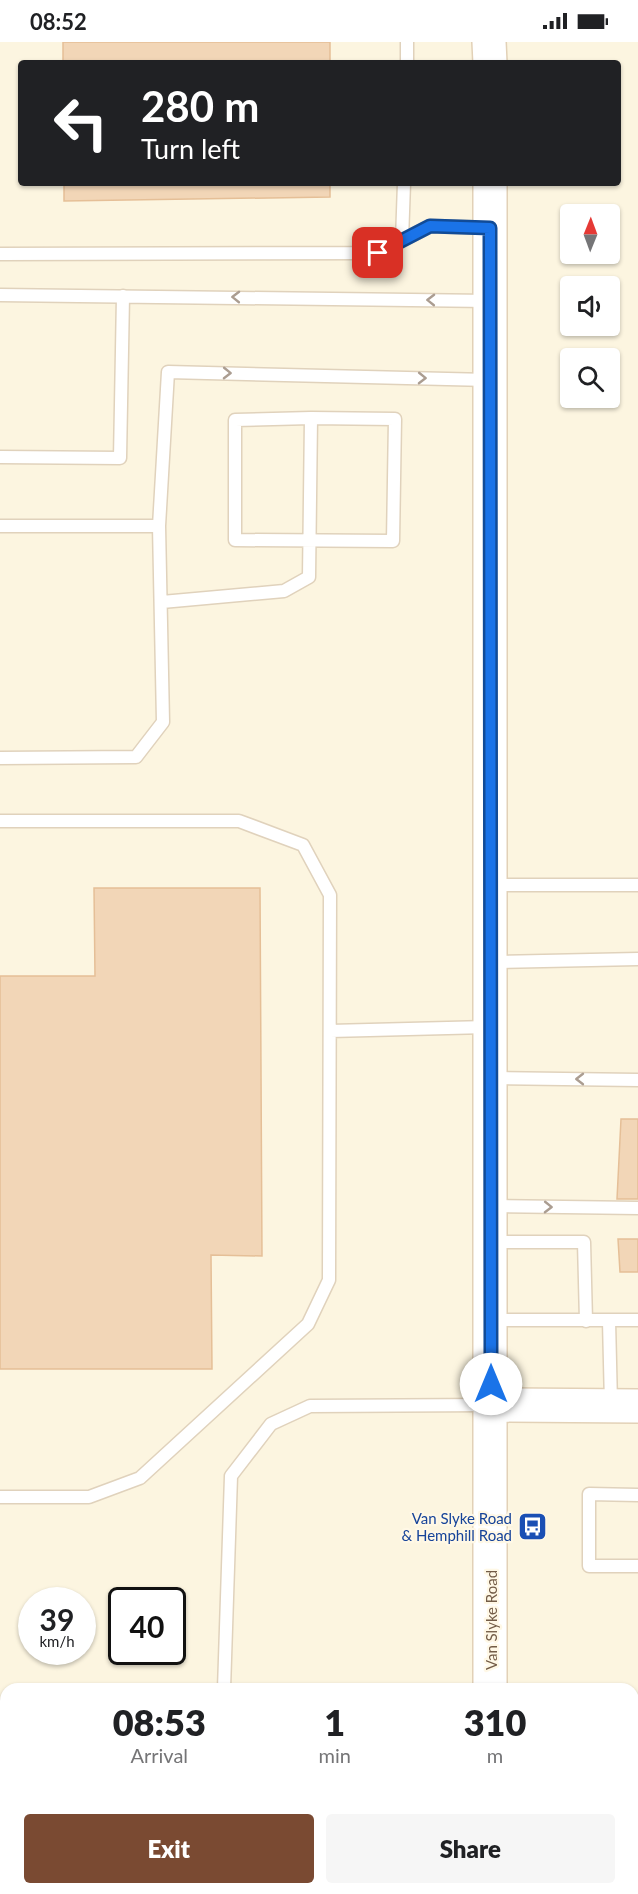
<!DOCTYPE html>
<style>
body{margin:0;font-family:Lato,sans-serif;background:#f6f6f6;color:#202124;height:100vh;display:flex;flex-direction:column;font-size:22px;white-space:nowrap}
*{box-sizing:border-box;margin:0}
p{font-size:20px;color:#757577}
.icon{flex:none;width:33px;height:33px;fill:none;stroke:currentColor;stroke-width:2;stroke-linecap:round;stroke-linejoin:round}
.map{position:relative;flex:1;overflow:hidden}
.sheet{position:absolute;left:0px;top:1641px;width:639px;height:212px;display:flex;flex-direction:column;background:#fff;border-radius:18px 18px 0 0;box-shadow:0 2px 4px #0004}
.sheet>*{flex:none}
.banner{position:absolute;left:18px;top:18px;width:603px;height:126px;border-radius:6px;box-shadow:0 2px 4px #0004;background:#202124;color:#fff;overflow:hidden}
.needle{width:39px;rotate:1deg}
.controls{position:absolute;left:560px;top:162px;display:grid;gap:12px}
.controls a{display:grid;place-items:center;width:60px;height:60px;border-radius:6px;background:#fff;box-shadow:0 2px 4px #0004;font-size:30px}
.speed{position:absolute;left:18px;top:1545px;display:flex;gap:12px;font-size:30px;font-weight:700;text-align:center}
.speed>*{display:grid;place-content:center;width:78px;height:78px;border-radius:50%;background:#fff;box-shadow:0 2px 4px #0004;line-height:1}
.speed small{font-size:15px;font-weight:400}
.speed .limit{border:3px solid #111;border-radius:9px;background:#fff;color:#111}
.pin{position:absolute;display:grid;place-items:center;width:51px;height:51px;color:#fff;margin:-26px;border-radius:12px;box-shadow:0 3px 9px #0006}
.me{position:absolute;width:66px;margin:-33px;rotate:0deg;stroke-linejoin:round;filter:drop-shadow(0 0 4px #0008)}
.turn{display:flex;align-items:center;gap:21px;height:126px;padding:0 24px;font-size:27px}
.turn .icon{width:78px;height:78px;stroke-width:2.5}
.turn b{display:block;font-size:42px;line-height:51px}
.eta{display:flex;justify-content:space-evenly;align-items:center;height:102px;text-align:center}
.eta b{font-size:36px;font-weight:800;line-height:42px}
.action{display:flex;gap:12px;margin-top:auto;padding:12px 24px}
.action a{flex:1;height:69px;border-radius:6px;background:#7a4a32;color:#fff;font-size:24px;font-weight:800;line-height:69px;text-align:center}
.action a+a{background:#f6f6f6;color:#202124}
.status{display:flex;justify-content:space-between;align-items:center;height:42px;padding:0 30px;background:#fff;direction:ltr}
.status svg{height:16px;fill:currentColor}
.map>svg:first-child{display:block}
</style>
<div class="status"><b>08:52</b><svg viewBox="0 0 49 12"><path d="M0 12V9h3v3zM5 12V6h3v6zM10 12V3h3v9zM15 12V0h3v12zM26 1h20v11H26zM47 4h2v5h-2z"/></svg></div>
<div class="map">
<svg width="638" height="1852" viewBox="0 0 638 1852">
<rect width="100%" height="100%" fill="#fcf5e0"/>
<path fill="#f2d6b7" stroke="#e5bf97" stroke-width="1.5" d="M63 0H330V21H63Z
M64 141H330V155L64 159Z
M94 846H260L262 1214 211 1213 212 1327H0V934H95Z
M621 1077H638V1157H617Z
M618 1197H638V1230H620Z
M633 1742H638V1831L637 1812H633Z"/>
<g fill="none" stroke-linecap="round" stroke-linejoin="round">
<defs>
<path id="lane" d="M407 21V0
M402 198 404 141
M0 212 378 211 430 184 489 186
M0 253 489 259
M0 415 120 416 123 254
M0 484H159L168 330 488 338
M162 560 284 549 309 535 311 376 395 377 393 499 235 498V378L311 376
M0 716 136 715 163 680 159 484
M0 779H239L303 803 330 853 329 1238 308 1282 140 1436 89 1455H0
M491 843H638
M492 920 638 917
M330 989 487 985
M492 1036 638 1038
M490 1164 638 1166
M491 1200H584L586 1279
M492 1278H638
M609 1279 611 1362
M638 1453 589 1452V1524H638
M224 1647 231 1434 271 1382 310 1364 490 1363
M633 1674H638
M0 1732H6
M0 1813 6 1814
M106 1846 118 1852"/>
<path id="secondary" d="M489 0 490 21
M490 141V1647
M491 1363 638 1364
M491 1846V1852"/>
</defs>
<use href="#lane" stroke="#e0d2bc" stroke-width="15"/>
<use href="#secondary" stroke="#e2d1b7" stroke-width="36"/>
<use href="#lane" stroke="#fff" stroke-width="12"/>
<use href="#secondary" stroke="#fff" stroke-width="33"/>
</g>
<defs><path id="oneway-chevron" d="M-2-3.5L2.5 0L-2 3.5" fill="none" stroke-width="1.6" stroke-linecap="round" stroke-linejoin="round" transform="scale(1.5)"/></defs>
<g stroke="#ab9d91">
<use href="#oneway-chevron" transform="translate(236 255) rotate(-179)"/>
<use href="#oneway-chevron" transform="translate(431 258) rotate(-179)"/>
<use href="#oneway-chevron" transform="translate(227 331) rotate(1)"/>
<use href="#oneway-chevron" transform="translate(422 336) rotate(1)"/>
<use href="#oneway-chevron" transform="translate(580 1037) rotate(-180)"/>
<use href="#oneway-chevron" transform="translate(548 1165) rotate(1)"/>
</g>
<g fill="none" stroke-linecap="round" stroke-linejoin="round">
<defs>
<path id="route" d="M378 211 430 184 490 186 491 1342"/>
</defs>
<use href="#route" stroke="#114b97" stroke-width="15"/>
<use href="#route" stroke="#1a73e8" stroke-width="10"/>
</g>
<defs>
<symbol id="bus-square" viewBox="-11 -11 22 22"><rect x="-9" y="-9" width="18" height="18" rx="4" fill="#1a4fb4" stroke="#fff8e6"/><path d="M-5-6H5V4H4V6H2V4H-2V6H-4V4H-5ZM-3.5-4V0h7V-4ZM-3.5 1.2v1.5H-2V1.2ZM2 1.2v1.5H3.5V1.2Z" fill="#fff"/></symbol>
</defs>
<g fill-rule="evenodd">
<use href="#bus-square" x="516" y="1468" width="33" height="33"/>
</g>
<g text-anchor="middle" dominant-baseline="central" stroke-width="4.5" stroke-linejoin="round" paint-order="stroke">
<g font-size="15" fill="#164399" stroke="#fff8e6" text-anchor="end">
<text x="512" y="1476">Van Slyke Road<tspan x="512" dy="17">&amp; Hemphill Road</tspan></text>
</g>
<g font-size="15" fill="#735c47" stroke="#fff8e6">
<text transform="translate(491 1578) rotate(-90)">Van Slyke Road</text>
</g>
</g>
</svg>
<div class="controls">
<a><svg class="needle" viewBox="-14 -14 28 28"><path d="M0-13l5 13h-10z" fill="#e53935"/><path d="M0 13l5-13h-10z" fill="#757577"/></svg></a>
<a><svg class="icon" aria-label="sound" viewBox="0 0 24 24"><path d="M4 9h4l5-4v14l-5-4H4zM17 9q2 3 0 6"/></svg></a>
<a><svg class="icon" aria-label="search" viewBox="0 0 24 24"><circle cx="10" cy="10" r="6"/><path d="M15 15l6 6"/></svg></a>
</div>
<div class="speed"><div>39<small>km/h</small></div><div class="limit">40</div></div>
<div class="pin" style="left:378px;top:211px;background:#d93025"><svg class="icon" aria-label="arrive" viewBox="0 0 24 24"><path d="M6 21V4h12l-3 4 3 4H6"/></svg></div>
<svg class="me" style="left:491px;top:1342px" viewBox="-20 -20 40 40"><circle r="19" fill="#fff"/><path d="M0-13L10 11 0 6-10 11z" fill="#1a73e8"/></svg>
<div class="banner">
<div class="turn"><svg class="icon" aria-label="left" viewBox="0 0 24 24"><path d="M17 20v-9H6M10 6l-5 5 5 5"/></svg><div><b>280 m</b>Turn left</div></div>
</div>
<section class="sheet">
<div class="eta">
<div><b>08:53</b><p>Arrival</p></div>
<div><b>1</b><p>min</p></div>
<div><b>310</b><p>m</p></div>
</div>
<div class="action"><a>Exit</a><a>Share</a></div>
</section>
</div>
